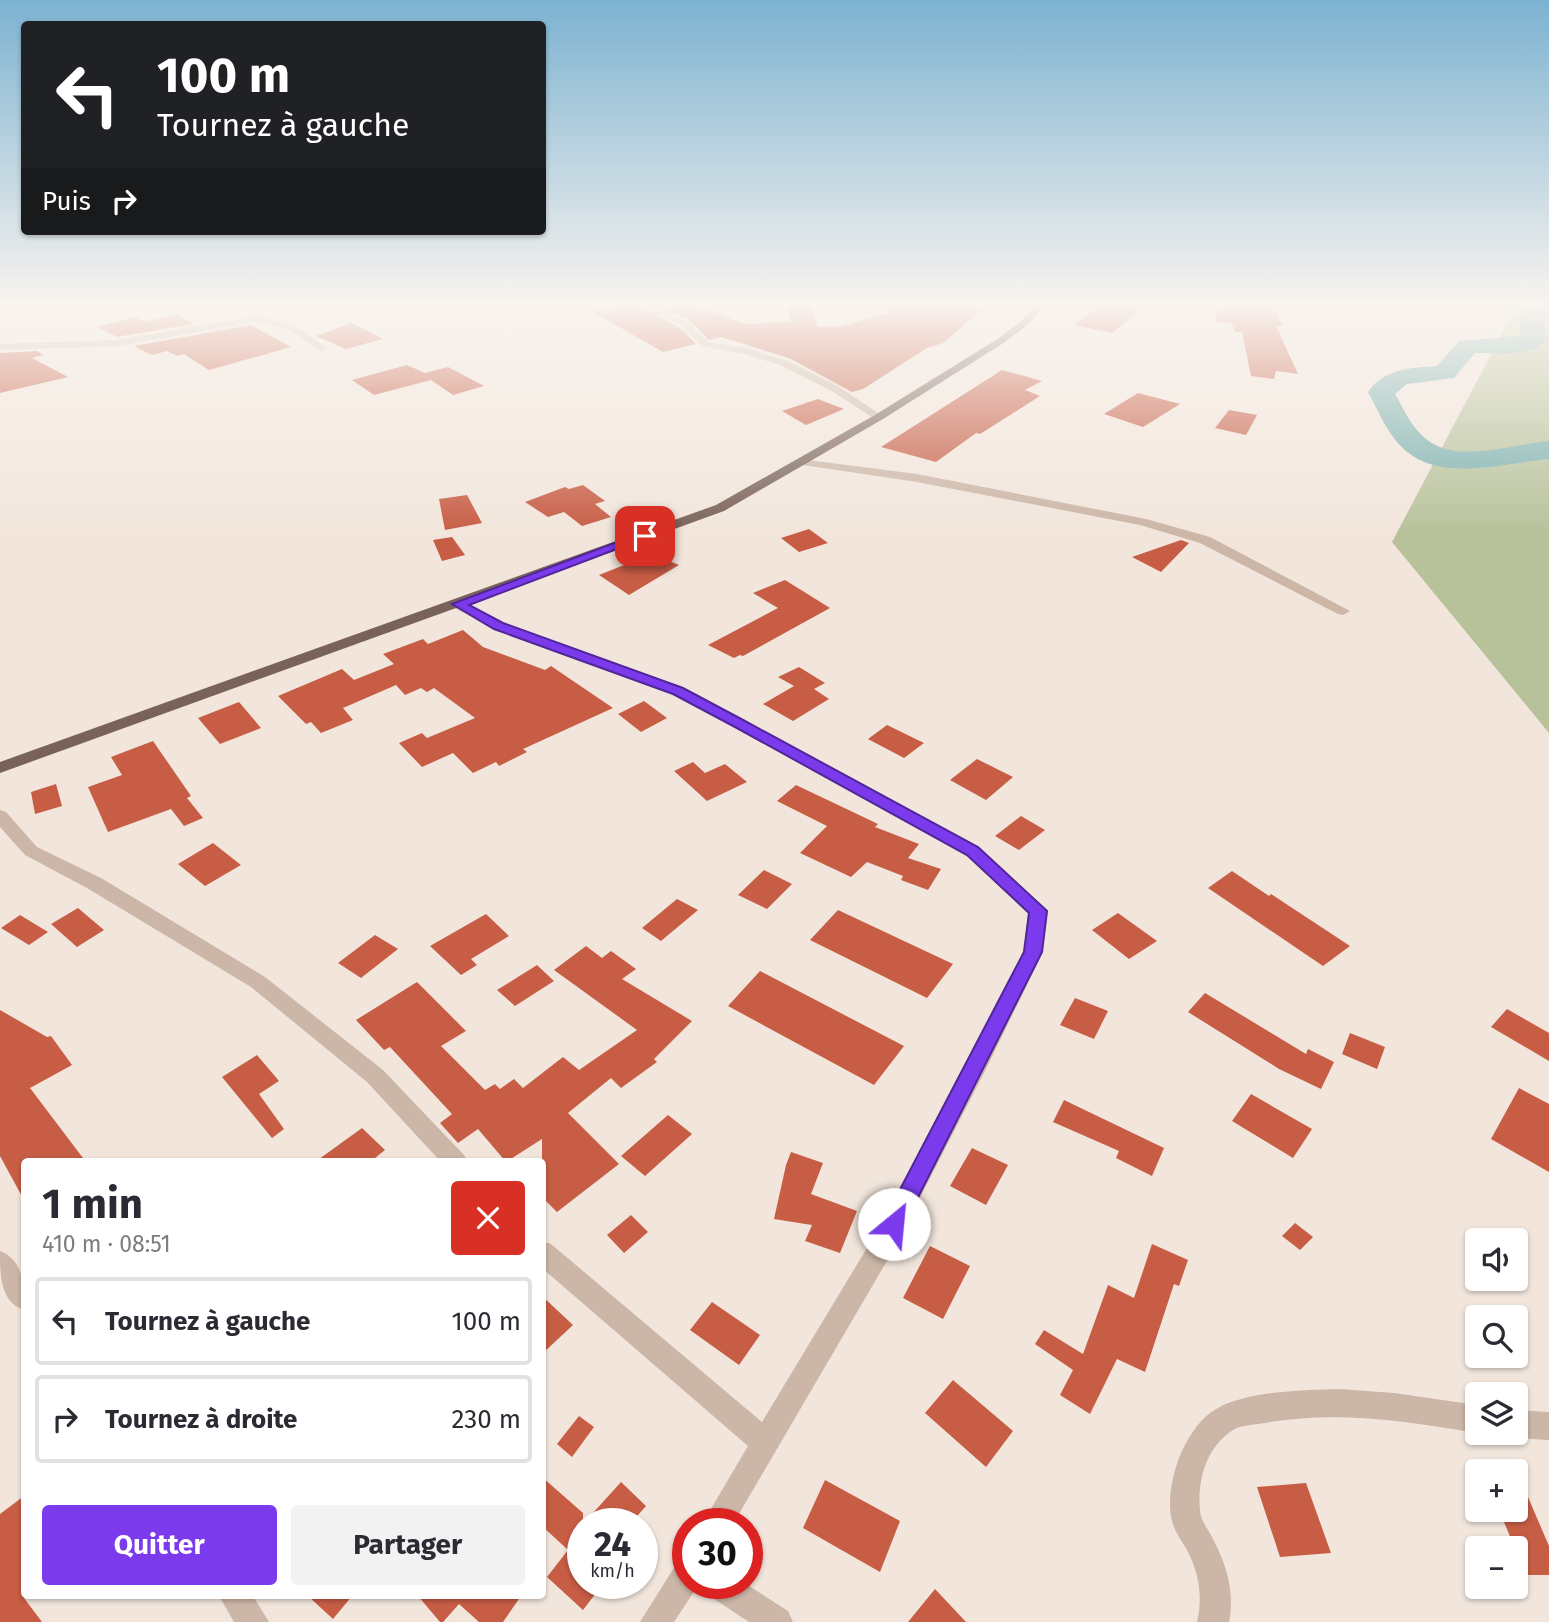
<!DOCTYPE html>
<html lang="fr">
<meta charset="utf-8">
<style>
body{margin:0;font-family:"Fira Sans",sans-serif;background:#f2f2f3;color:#2b2b33;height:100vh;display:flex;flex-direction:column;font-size:26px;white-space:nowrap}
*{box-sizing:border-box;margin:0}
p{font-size:23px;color:#7c7c81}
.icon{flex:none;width:38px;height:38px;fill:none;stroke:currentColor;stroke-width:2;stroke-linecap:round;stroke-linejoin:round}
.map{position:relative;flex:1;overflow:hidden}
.sheet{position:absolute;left:21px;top:1158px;width:525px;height:441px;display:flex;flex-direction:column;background:#fff;border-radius:7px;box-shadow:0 2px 5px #0004}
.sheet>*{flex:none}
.guide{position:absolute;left:21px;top:21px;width:525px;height:214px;border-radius:7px;box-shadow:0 2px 5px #0004;background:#202124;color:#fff;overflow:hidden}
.tools{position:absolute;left:1465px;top:1228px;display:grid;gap:14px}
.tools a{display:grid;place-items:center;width:63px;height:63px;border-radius:7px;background:#fff;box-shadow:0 2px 5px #0004;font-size:35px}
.speed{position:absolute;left:567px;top:1508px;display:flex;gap:14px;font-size:35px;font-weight:700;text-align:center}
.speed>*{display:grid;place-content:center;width:91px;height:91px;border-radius:50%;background:#fff;box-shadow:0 2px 5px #0004;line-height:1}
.speed small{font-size:18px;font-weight:400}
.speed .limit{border:10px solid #d22;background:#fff;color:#111}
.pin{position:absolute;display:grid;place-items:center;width:60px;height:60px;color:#fff;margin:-30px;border-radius:14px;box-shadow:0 4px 10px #0006}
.me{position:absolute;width:77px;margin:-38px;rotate:28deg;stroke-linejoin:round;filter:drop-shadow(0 0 5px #0008)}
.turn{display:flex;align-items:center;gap:24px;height:147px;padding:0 21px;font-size:32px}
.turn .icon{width:91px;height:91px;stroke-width:2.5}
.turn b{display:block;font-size:49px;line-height:60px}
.then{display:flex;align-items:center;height:66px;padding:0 21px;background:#0003;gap:14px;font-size:26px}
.round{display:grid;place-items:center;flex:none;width:74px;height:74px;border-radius:7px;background:#f2f2f3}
.head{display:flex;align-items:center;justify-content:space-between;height:119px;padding:0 21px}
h1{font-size:42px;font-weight:700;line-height:52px}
.primary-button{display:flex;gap:14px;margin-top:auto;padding:14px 21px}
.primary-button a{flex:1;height:80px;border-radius:7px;background:#7c3aed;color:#fff;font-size:28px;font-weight:700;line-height:80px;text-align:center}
.primary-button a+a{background:#f2f2f3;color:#2b2b33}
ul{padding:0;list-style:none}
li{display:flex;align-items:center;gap:21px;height:88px;margin:0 14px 10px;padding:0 7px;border:4px solid #e1e1e2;border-radius:7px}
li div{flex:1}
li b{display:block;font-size:26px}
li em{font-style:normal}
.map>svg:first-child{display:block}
</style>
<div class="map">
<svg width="1549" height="1622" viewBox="0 0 1549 1622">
<rect width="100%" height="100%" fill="#f2e6dc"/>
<path fill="#b7c29b" d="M1516 307H1549V733L1392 542Z"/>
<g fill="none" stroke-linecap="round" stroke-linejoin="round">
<path fill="#7ab0af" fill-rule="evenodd" d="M1533 307H1549V316L1544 318C1544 324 1546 334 1544 340 1539 357 1489 353 1475 353L1454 378 1407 384 1395 394C1404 409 1411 427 1426 439 1457 465 1513 444 1549 441V459C1505 462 1444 483 1406 451 1388 436 1379 412 1368 392 1385 368 1411 368 1437 366L1459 341 1520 336C1520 322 1517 311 1533 307Z"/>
</g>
<path fill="#c75d45" d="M623 307H642L680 328 696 344 663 352 591 311Z
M660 307H698L745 324 791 322 786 307H810L818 327 843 326 890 312 884 307H985L943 343 927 348 863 389 852 392 789 358 721 337 709 340 689 320Z
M1098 307H1144L1112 333 1074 325Z
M1217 307H1273L1283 326H1276L1298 374 1276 371 1274 379 1251 376 1242 332H1236L1231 323 1216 322Z
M177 314 193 324 117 337 97 327 137 317 144 322Z
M352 323 383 339 346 349 316 336Z
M251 325 291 347 209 370 184 354 177 356 167 351 152 355 134 346Z
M37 351 43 355 32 358 68 377 0 393V353Z
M407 365 425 373 448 367 484 386 453 395 431 380 374 395 352 380Z
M1002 370 1042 381 1025 390 1040 396 980 434 976 433 936 462 881 447Z
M1138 393 1180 404 1143 427 1104 414Z
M818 399 844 409 806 425 782 411Z
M1229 410 1257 415 1246 435 1215 428Z
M583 485 605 501 595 504 611 517 582 526 564 512 548 517 525 502 565 487 569 489Z
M467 495 482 523 445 530 439 499Z
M809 529 828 543 799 552 781 538Z
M452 537 465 555 442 561 433 540Z
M1181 540 1189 543 1161 572 1132 557Z
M652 554 679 565 629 595 599 575Z
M785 580 830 608 743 656 740 655 734 658 708 645 778 608 753 593Z
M463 630 483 647 545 670 551 666 613 708 523 749 527 752 499 766 496 762 473 773 453 753 422 767 399 743 422 733 427 738 475 718 434 688 427 692 421 688 405 695 396 685 343 708 353 720 321 733 311 722 306 724 278 696 342 669 354 680 394 664 383 654 423 639 428 644Z
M799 667 825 683 814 689 829 699 793 721 763 704 794 686 778 677Z
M644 701 667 718 641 732 618 714Z
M239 702 261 728 220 744 198 718Z
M887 725 924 743 904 758 868 739Z
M153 741 191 796 187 798 203 818 184 826 171 809 108 832 88 787 122 775 111 757Z
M977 759 1013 777 986 800 950 780Z
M693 762 705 773 725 764 747 782 707 801 674 771Z
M56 784 62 806 35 814 31 792Z
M796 785 878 824 875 827 919 844 908 858 941 869 928 890 901 880 903 876 867 862 851 877 800 853 827 826 777 801Z
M1021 816 1045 830 1019 850 995 836Z
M213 843 241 865 205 886 178 864Z
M764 870 792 884 767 909 738 895Z
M1232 871 1269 896 1271 894 1350 946 1323 966 1208 888Z
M677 899 698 910 661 941 642 928Z
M78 908 104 930 77 947 51 924Z
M838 910 953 964 927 998 810 940Z
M1118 913 1157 941 1129 959 1092 930Z
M486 914 509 936 471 959 477 965 461 975 430 946Z
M20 915 48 932 29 945 1 928Z
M375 935 398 949 361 978 338 963Z
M586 946 602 958 611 951 636 969 622 979 692 1021 654 1059 657 1062 621 1088 611 1078 568 1113 619 1164 557 1212 542 1197V1139L506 1162 478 1129 458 1143 440 1123 452 1114 390 1047 384 1050 356 1020 417 982 466 1031 441 1046 485 1090 495 1084 500 1089 514 1079 523 1088 563 1057 579 1070 637 1030 554 970Z
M537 965 554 981 515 1006 497 990Z
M760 971 904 1046 874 1085 728 1006Z
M1205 993 1306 1054 1308 1049 1334 1062 1321 1089 1279 1069 1188 1012Z
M1075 998 1108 1011 1094 1039 1060 1025Z
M1507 1009 1549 1033V1061L1491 1027Z
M0 1010 47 1037 51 1036 72 1065 30 1088 86 1162H24V1200L0 1156Z
M1350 1033 1385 1047 1377 1069 1342 1054Z
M257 1055 279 1081 259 1094 284 1129 272 1138 222 1077Z
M1519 1088 1549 1104V1172L1491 1139Z
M1251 1094 1312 1129 1293 1158 1232 1121Z
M1064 1100 1164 1148 1152 1176 1116 1158 1119 1151 1053 1122Z
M668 1115 692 1134 645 1176 621 1156Z
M362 1128 385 1150 370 1162H315Z
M972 1148 1008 1165 986 1205 950 1186Z
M791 1152 823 1163 811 1194 857 1211 840 1253 805 1241 812 1225 774 1219 786 1165Z
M631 1215 648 1232 624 1253 607 1235Z
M1295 1223 1313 1237 1300 1250 1282 1236Z
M1152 1244 1188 1260 1179 1286 1174 1284 1145 1372 1117 1359 1090 1414 1060 1395 1073 1370 1035 1344 1044 1330 1083 1354 1108 1285 1134 1298Z
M930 1246 970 1266 943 1319 903 1298Z
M542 1296 573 1325 542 1354Z
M712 1302 760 1335 739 1365 690 1330Z
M953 1380 1013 1431 986 1467 925 1413Z
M579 1416 594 1427 572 1457 557 1444Z
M1516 1469 1549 1546V1575H1526L1499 1510H1516Z
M542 1477 583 1513V1584H603L583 1610 547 1577 568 1550 542 1526Z
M825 1480 900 1521 880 1572 803 1528Z
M621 1482 646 1506 630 1524H583Z
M1306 1483 1331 1553 1280 1557 1257 1487Z
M24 1496V1598L42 1622H0V1514Z
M935 1589 966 1622H908Z
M308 1596H352L333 1619Z
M418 1596H521L503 1622H479L459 1604 443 1622H440Z"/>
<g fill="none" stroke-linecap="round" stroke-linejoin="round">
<path fill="#cbb6a7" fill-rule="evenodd" d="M644 307H655L688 322 708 342 746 348 788 361 838 386 884 417 875 419 830 390 780 365 744 354 702 346 682 326Z
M260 315 298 327 328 349 320 351 292 331 260 321 117 346 0 350V344L117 340Z
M800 459 917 474 1146 519 1210 537 1350 611 1343 615 1338 614 1200 543 1140 525 917 482 796 464 794 462Z
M458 600 504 623 683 688 979 847 1048 911 1043 952 985 1071 891 1254 733 1524H702L748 1446 542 1268V1241L551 1244 762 1422 873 1238 969 1060 1023 952 1028 913 967 855 673 694 494 629 453 607V601Z
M0 810 6 812 37 847 101 878 265 977 383 1070 464 1155 468 1162H441L367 1082 251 987 87 888 25 855 0 827Z
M0 1251C25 1261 24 1287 24 1310 0 1302 0 1274 0 1251Z
M1339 1389 1394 1393 1477 1405V1433C1406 1421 1335 1410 1264 1423 1254 1425 1241 1425 1233 1430 1206 1447 1197 1481 1200 1511 1201 1522 1209 1530 1213 1539 1227 1566 1235 1593 1229 1622H1197C1203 1597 1199 1573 1187 1550 1181 1540 1175 1532 1172 1521 1167 1501 1172 1477 1179 1458 1187 1439 1199 1418 1218 1408 1249 1391 1304 1390 1339 1389Z
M1516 1410 1549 1412V1440L1516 1438 1506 1434 1516 1433Z
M688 1559V1584H699L674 1622H640L677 1563Z
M704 1584H746L788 1611 793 1622H749L708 1595Z
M219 1596H253L269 1622H234Z"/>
<path fill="#796259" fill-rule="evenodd" d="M1033 307H1042L1030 323 1005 342 883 419 724 511 0 773V762L716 505 875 415 999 338 1024 319Z"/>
</g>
<linearGradient id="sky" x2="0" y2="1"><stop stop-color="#7cb2d1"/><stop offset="0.57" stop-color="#f9f4ef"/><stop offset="1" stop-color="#f9f4ef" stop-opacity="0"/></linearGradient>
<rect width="1549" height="534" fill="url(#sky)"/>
<path fill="#7c3aed" stroke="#51269a" stroke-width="2" d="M641 533 651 536 469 605 503 623 683 688 745 721 978 847 1047 911 1042 952 901 1231 894 1234 886 1231 882 1224 1024 952 1029 913 967 855 735 727 673 694 494 629 452 604Z"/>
</svg>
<div class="tools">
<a><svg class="icon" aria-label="sound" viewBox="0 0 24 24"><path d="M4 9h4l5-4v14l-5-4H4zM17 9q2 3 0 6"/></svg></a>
<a><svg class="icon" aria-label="search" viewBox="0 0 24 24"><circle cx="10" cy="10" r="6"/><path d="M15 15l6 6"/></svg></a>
<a><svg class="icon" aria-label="layers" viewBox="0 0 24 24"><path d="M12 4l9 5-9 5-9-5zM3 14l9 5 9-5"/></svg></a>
<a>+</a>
<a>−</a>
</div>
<div class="speed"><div>24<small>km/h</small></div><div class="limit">30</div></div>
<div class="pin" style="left:645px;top:536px;background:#d93025"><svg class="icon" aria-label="arrive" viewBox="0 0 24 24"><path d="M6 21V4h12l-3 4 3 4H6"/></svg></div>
<svg class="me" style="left:894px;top:1224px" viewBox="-20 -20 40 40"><circle r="19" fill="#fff"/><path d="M0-13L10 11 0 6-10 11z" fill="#7c3aed"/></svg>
<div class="guide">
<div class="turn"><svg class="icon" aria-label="left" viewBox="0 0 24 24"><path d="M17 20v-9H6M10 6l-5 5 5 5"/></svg><div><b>100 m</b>Tournez à gauche</div></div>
<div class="then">Puis<svg class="icon" aria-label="right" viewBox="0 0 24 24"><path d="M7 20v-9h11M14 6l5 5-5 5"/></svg></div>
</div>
<section class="sheet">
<div class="head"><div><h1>1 min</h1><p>410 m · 08:51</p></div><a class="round" style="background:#d93025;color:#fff"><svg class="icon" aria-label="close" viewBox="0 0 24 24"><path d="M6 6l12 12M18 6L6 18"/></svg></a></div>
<ul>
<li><svg class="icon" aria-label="left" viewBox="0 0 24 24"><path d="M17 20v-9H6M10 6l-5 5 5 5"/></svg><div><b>Tournez à gauche</b></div><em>100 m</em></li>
<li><svg class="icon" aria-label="right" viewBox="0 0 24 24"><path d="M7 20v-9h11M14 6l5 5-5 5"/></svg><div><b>Tournez à droite</b></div><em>230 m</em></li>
</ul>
<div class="primary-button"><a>Quitter</a><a>Partager</a></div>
</section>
</div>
